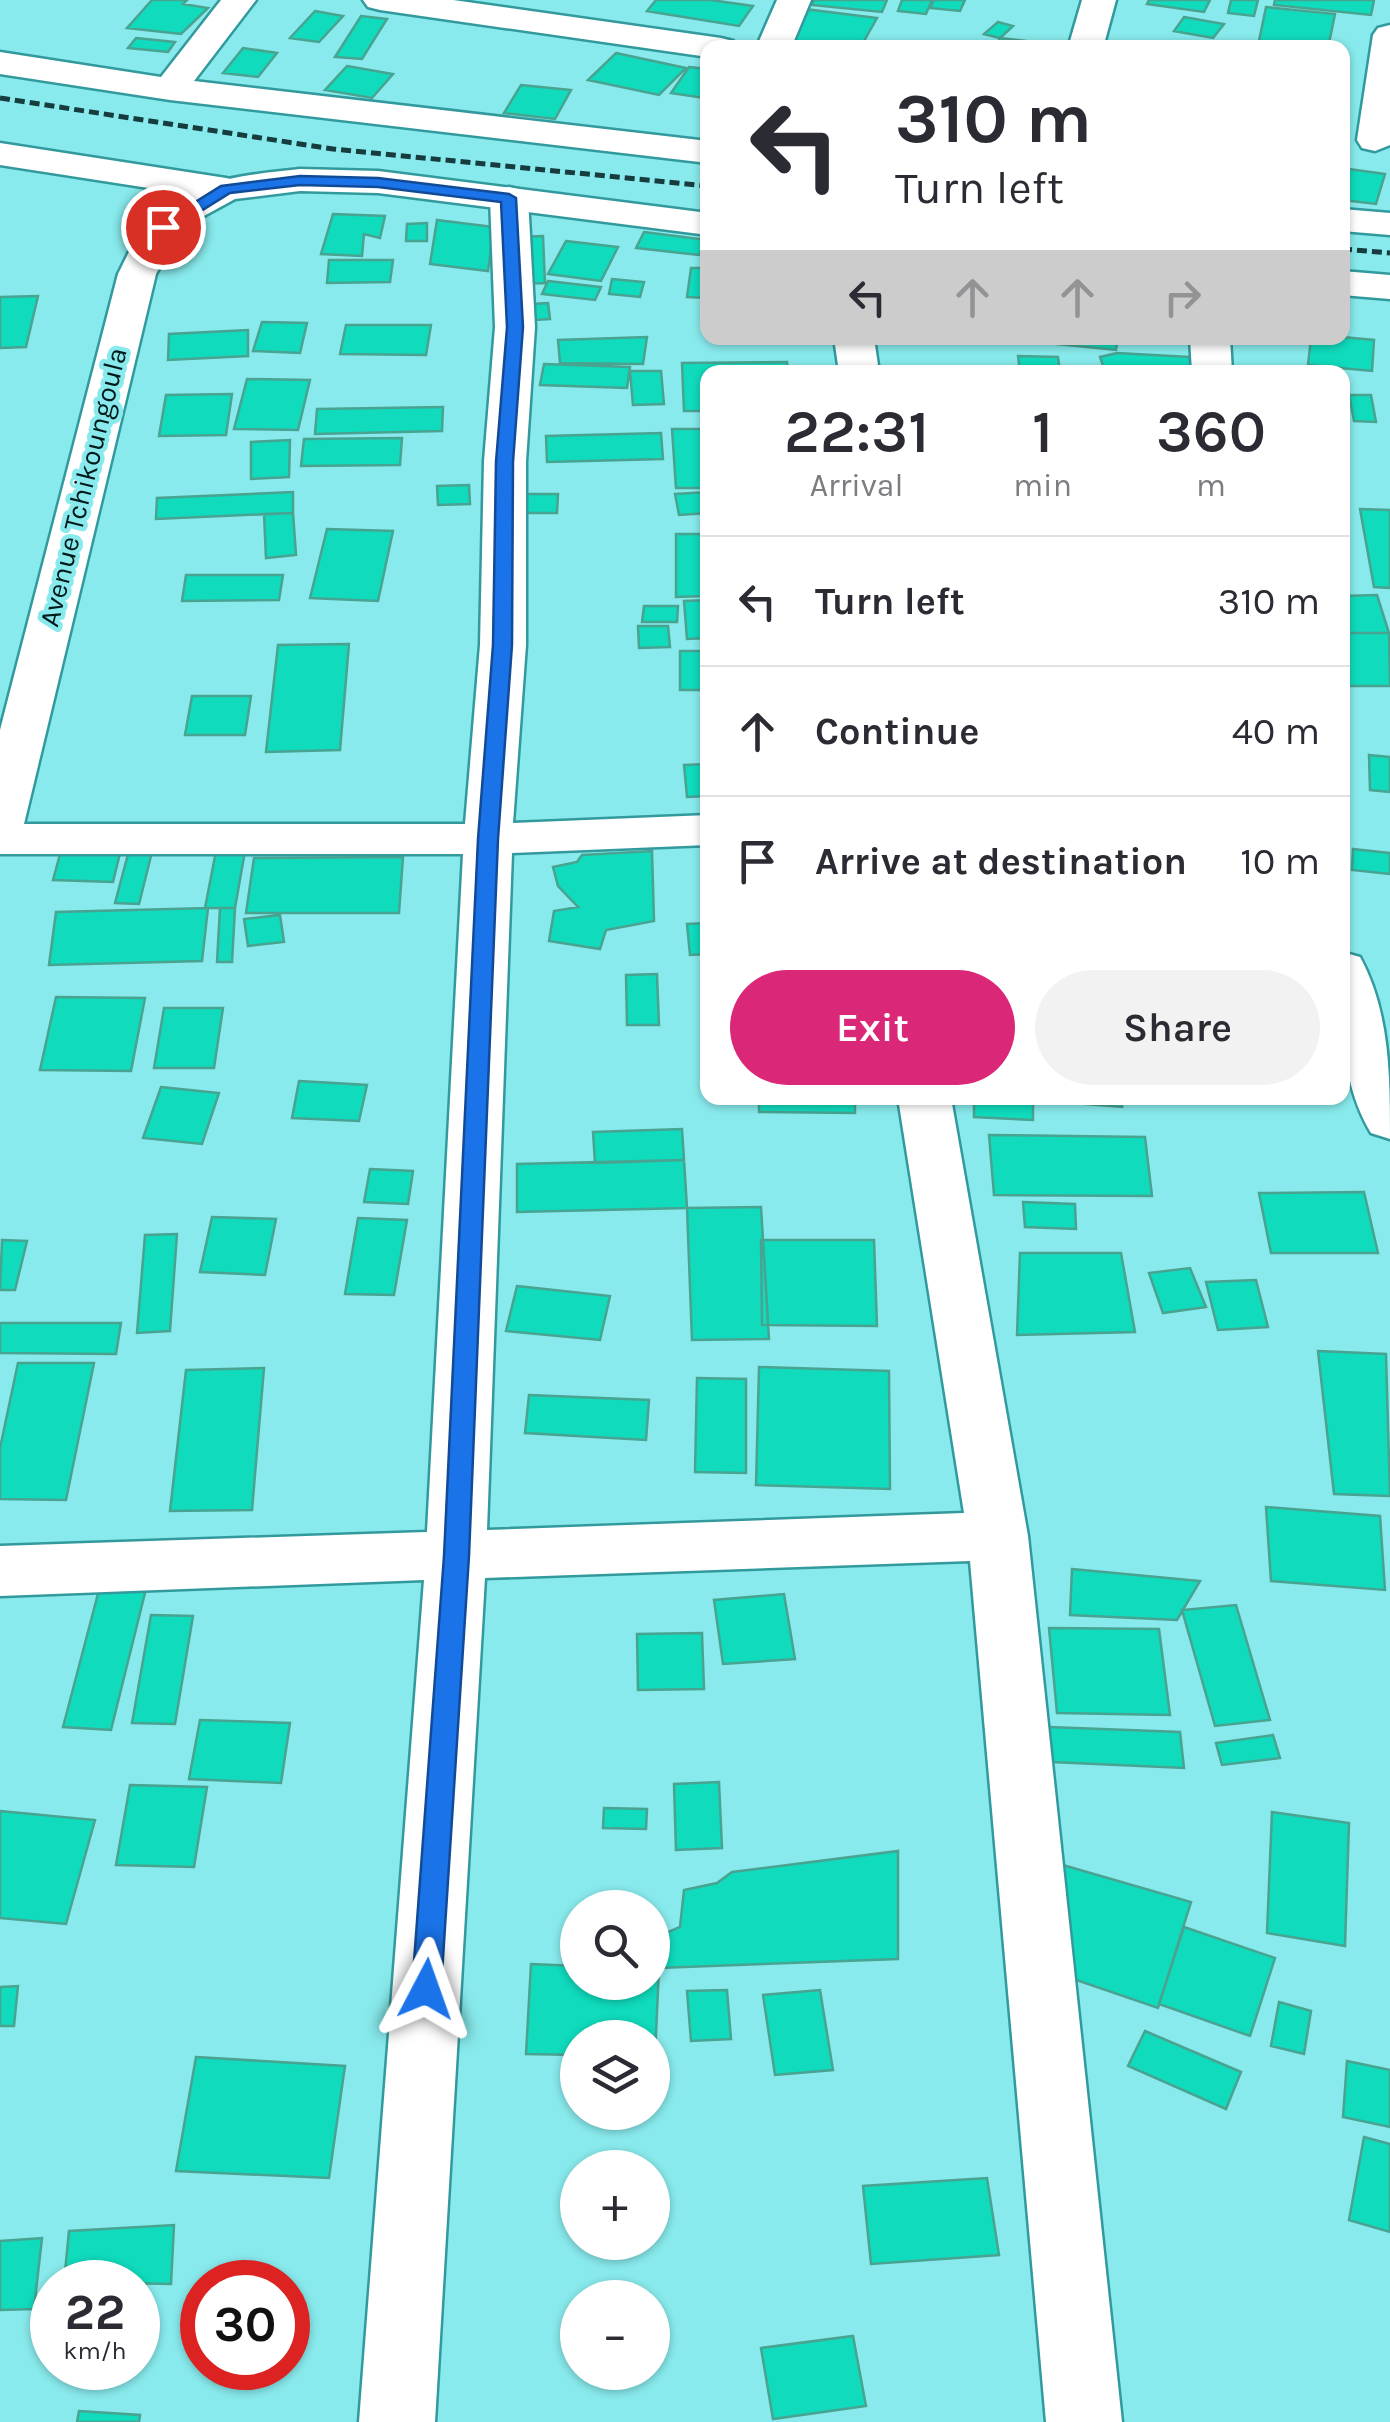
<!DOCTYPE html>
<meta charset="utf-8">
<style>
body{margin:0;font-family:Karla,sans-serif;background:#f2f2f3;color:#2b2b33;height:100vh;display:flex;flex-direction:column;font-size:38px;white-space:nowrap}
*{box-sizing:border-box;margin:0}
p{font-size:32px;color:#7c7c81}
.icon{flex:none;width:55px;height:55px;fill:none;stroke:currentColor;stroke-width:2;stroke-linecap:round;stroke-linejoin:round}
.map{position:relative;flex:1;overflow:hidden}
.sheet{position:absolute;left:700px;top:365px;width:650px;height:740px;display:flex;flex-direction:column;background:#fff;border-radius:20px;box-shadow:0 2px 8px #0004}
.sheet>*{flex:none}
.guide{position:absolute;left:700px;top:40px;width:650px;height:305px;border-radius:20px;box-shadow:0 2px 8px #0004;background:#fff;color:#2b2b33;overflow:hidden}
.controls{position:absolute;left:560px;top:1890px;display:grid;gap:20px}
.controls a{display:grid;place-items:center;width:110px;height:110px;border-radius:50%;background:#fff;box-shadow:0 2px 8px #0004;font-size:50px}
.speed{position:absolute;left:30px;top:2260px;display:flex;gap:20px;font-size:50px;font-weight:700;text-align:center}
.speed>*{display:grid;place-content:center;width:130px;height:130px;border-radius:50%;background:#fff;box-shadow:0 2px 8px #0004;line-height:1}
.speed small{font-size:25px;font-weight:400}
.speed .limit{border:15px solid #d22;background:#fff;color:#111}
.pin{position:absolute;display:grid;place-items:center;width:85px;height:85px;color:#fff;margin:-42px;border:5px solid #fff;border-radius:50%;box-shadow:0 2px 10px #0007}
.me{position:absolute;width:110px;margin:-55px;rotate:4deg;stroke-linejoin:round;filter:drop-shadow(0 0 8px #0008)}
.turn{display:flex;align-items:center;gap:35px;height:210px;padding:0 30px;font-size:45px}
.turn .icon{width:130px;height:130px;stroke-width:2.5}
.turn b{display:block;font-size:70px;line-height:85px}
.lanes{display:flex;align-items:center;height:95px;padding:0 30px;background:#0003;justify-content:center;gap:50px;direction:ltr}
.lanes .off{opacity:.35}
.eta{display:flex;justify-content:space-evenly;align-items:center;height:170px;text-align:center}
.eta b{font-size:60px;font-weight:600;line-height:70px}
.cta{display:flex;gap:20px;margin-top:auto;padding:20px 30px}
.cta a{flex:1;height:115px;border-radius:60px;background:#db2777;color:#fff;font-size:40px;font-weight:600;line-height:115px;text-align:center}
.cta a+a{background:#f2f2f3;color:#2b2b33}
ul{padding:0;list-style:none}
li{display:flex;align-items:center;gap:30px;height:130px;padding:0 30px;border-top:2px solid #e1e1e2}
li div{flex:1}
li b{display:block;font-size:38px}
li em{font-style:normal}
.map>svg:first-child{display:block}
</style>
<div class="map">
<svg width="1390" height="2422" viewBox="0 0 1390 2422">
<rect width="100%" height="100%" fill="#88eaec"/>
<path fill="#10dbbd" stroke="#48a391" stroke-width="2.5" d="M152 0H187L183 4 208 8 181 34 127 28Z
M656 0H711L753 6 739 26 647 11Z
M814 0H887L882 12 812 5Z
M902 0H932L926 14 898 11Z
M934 0H965L960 11 930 8Z
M1149 0H1210L1204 12 1147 4Z
M1231 0H1258L1254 16 1228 13Z
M1275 0H1374L1371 15 1274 5Z
M1266 7 1335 14 1328 48 1259 41Z
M805 9 877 18 860 48 785 43Z
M315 11 343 16 319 42 290 38Z
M361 16 387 19 362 59 335 57Z
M1184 17 1224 24 1213 38 1174 31Z
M998 22 1013 26 1000 38 984 34Z
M136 38 175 42 168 52 128 48Z
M1000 38 1043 43 1041 48H995Z
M243 48 277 53 258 77 223 73Z
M616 53 686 68 659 95 588 80Z
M347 66 393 74 372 98 325 90Z
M689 67 708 69V92L704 98 671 93Z
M521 85 571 90 555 119 504 113Z
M1342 168 1385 174 1376 204 1342 200Z
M333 214 385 216 380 238 364 234 362 256 321 254Z
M437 220 494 227 488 271 430 264Z
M427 223V241H406L407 224Z
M644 232 707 240 699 255 636 248Z
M543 236 545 283 518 284 517 237Z
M566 241 618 247 601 281 548 274Z
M329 260H393L390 282 327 283Z
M691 268H708V298L687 297Z
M612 279 644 282 640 297 609 294Z
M548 281 601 287 595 300 542 294Z
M38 296 26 347 0 348V297Z
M548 303 550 319 534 320 532 304Z
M262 322 307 323 300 353 253 351Z
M346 325H431L426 355 340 354Z
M248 330V356L168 360 169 334Z
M647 337 643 364 560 363 558 340Z
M1342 337 1374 340 1372 371 1308 365 1311 338Z
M1026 338H1118L1116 350 1025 341Z
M1117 353 1189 357 1192 372H1105L1100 357Z
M1018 356 1058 357 1060 372H1020Z
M787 362 788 372H708V411H684L682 363Z
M544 364 630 367 627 388 540 385Z
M630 371H661L664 404 633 405Z
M247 379 310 380 298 430 234 429Z
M232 394 226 435 159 436 166 395Z
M1349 395H1371L1376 422 1354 421Z
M443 407 442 431 315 434 317 409Z
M672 429H708V488H676Z
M661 433 663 459 547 462 546 436Z
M402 438 400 465 301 466 304 439Z
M290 440 289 477 251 479V442Z
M469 485 470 504 438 505 437 486Z
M293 492V513L156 519 157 498Z
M708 492V513L679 515 675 494Z
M526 494H558L557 513H526Z
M1360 509 1390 510V588L1374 587Z
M293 513 296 555 266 558 264 514Z
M327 529 393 531 378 601 310 598Z
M676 534H706V596L676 597Z
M186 575H283L279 600 182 601Z
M1377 595 1389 633H1342V596Z
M708 600V638L687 639 684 601Z
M644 606H678L677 622H642Z
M638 626H668L670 647 639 648Z
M1342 633H1389L1390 686H1342Z
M349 644 340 750 266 752 278 645Z
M680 651H708V690H680Z
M192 696H251L245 735H185Z
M1369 755 1390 757V792L1370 790Z
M708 764V796L687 797 684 765Z
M131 843 154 844 139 904 115 903Z
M62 847 121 849 113 882 53 880Z
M1353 849 1390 853V874L1352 870Z
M216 851H245L235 908H205Z
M652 851 654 921 606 930 600 949 549 941 554 911 578 907 558 886 553 867 577 862 582 855Z
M403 857 399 913H246L254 858Z
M208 908 202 961 49 965 56 912Z
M220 908H235L232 962H217Z
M280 915 284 942 248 946 244 919Z
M708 923V954L690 955 687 924Z
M657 974 659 1025H627L626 975Z
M56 997 145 998 131 1071 40 1070Z
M164 1008H223L214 1068H154Z
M299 1081 367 1085 359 1121 292 1118Z
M161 1087 219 1093 202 1144 143 1138Z
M759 1098H855V1113L759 1112Z
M974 1098H1033V1120L974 1117Z
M1062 1098H1122V1107L1062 1102Z
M682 1129 684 1160 595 1163 593 1132Z
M989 1135 1145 1137 1152 1196 994 1195Z
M684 1160 687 1208 517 1212V1164Z
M370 1169 413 1171 408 1204 364 1202Z
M1364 1192 1378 1253H1271L1259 1193Z
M1023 1202 1075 1204 1076 1229 1025 1227Z
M761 1207 769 1339 692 1340 687 1208Z
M212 1217 276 1219 265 1275 200 1272Z
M358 1218 407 1220 394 1295 345 1294Z
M177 1234 170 1331 137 1333 145 1235Z
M2 1240 27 1241 15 1290H0Z
M761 1240H874L877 1326 762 1325Z
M1020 1253H1121L1135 1332 1017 1335Z
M1190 1268 1206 1307 1163 1313 1149 1273Z
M1256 1280 1268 1327 1218 1330 1206 1282Z
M517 1286 610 1296 600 1340 506 1331Z
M0 1323H121L116 1354 0 1353Z
M1318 1351 1386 1354 1390 1496 1334 1494Z
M18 1363H94L66 1500 0 1499V1448Z
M759 1367 889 1371 890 1489 756 1485Z
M264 1368 252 1510 170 1511 186 1370Z
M697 1378 746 1379V1473L695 1472Z
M529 1395 649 1400 646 1440 525 1433Z
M1266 1507 1380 1516 1385 1590 1271 1581Z
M1072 1569 1200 1581 1177 1620 1070 1615Z
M100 1586 146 1589 111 1730 63 1727Z
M784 1594 795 1659 723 1664 714 1600Z
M1236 1605 1270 1720 1215 1726 1182 1610Z
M151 1615 193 1616 175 1724 132 1723Z
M1049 1628 1159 1629 1170 1715 1057 1713Z
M702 1633 704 1689 638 1690 637 1634Z
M200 1720 290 1723 281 1783 189 1779Z
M1049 1727 1180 1732 1184 1768 1051 1762Z
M1273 1735 1280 1758 1222 1765 1216 1743Z
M719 1782 722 1848 676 1850 674 1784Z
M130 1785 207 1787 194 1867 116 1865Z
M604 1808 647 1809 646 1829 603 1828Z
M0 1811 95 1820 66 1924 0 1918Z
M1272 1812 1349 1823 1345 1946 1267 1933Z
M898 1851V1959L659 1968 652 1958V1939L680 1927 684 1890 717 1883 732 1872Z
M1049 1861 1191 1902 1158 2008 1053 1972Z
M1184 1927 1275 1958 1250 2036 1159 2004Z
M531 1964 578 1966V1982H652V1968H659L655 2057 652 2038H578V2055L526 2054Z
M18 1986 14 2026H0V1987Z
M727 1990 731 2039 691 2041 687 1991Z
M820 1990 833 2070 775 2075 763 1995Z
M1279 2002 1311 2011 1304 2054 1271 2046Z
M1145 2031 1241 2072 1226 2109 1128 2066Z
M196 2057 345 2066 329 2178 176 2171Z
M1347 2061 1390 2070V2127L1343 2117Z
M1364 2137 1390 2144V2232L1349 2220Z
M987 2178 999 2255 871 2264 863 2186Z
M174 2225 171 2284 64 2282 69 2231Z
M42 2238 34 2309 0 2310V2241Z
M853 2336 866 2406 773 2419 761 2348Z
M79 2411 140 2415 139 2422H77Z"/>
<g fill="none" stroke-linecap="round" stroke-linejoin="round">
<defs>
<path id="street" d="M221 0H256L194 81 708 141V163L170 100 0 74V52L161 77Z
M363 0H453L721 38 733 41 738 48H708V57L380 10 368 7Z
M777 0H811L791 48H756Z
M1082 0H1116L1103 48H1068Z
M1390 25V145L1375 151 1362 148 1357 140 1373 35 1378 28Z
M0 143 226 178 239 181 245 189 239 197 226 200 0 165Z
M509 187 522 190 528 198 535 327 526 461V645L513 823 708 815V845L512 853 487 1530 964 1513 898 1098H951L1028 1536 1122 2422H1046L970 1561 485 1578 435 2422H359L424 1580 0 1596V1546L427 1532 463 854H0V824H465L480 645 484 461 495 327 490 198 496 190Z
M1342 209 1390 213V235L1342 231Z
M834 338H874L879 372H839Z
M1190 338H1230L1232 372H1192Z
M1342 952 1360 957C1390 1012 1390 1076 1390 1139L1371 1133C1338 1078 1342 1014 1342 952Z"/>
<path id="secondary" d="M300 169 378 171 708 213V235L378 193 300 191 235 199 202 217 178 234 156 274 24 824 17 835 0 839V730L118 274C127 257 136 234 149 220 188 178 248 175 300 169Z
M1342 271 1390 275V299L1342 295Z"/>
</defs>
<use href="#street" stroke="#329a9d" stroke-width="5"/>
<use href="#secondary" stroke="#329a9d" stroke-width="5"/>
<use href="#street" fill="#fff" fill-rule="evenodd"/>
<use href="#secondary" fill="#fff" fill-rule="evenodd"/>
<path stroke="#163c3e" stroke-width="5" stroke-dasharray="10 5" stroke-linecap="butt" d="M0 98 333 149 708 186
M1342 249 1390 253"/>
</g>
<path fill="#1a73e8" stroke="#114b97" stroke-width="2.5" d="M300 176 378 178 509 194 516 198 523 327 513 462 512 645 498 839 469 1556 441 1989 437 1998 426 2001 416 1998 412 1989 444 1556 478 839 493 645 496 462 507 327 501 202 378 187 300 185 230 193 169 231 155 227 221 186Z"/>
<g text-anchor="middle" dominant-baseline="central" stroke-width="9" stroke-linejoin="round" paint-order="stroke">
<g font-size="28" fill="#001a1b" stroke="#88eaec">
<text transform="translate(83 487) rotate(-76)">Avenue Tchikoungoula</text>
</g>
</g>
</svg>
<div class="controls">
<a><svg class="icon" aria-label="search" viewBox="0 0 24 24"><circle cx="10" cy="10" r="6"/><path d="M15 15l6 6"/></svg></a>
<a><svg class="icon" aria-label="layers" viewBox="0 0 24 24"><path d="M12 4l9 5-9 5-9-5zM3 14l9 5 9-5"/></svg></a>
<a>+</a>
<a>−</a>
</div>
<div class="speed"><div>22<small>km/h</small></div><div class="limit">30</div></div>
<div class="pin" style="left:163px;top:227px;background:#d93025"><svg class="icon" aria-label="arrive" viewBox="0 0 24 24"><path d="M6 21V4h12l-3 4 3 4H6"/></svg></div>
<svg class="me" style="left:426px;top:1989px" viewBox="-20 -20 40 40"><path d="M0-17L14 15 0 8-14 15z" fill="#1a73e8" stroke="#fff" stroke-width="4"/></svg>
<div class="guide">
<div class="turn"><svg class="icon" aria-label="left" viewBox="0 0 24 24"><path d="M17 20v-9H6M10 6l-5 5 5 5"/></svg><div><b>310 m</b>Turn left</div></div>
<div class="lanes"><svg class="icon" aria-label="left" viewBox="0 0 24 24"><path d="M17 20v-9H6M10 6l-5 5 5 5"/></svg><svg class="icon off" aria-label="ahead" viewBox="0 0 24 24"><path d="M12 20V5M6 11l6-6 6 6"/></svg><svg class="icon off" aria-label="ahead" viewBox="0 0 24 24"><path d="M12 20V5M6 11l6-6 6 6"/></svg><svg class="icon off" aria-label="right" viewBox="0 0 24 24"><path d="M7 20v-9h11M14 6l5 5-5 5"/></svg></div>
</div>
<section class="sheet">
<div class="eta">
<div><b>22:31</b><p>Arrival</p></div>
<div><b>1</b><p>min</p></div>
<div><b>360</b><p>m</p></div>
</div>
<ul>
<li><svg class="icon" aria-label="left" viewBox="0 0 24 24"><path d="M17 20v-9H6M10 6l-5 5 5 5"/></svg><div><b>Turn left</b></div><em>310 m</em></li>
<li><svg class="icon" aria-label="ahead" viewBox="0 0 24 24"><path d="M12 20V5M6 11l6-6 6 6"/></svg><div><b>Continue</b></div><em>40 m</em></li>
<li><svg class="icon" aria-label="arrive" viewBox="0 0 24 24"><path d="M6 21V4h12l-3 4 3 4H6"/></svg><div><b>Arrive at destination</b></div><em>10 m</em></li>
</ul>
<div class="cta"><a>Exit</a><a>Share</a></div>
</section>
</div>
